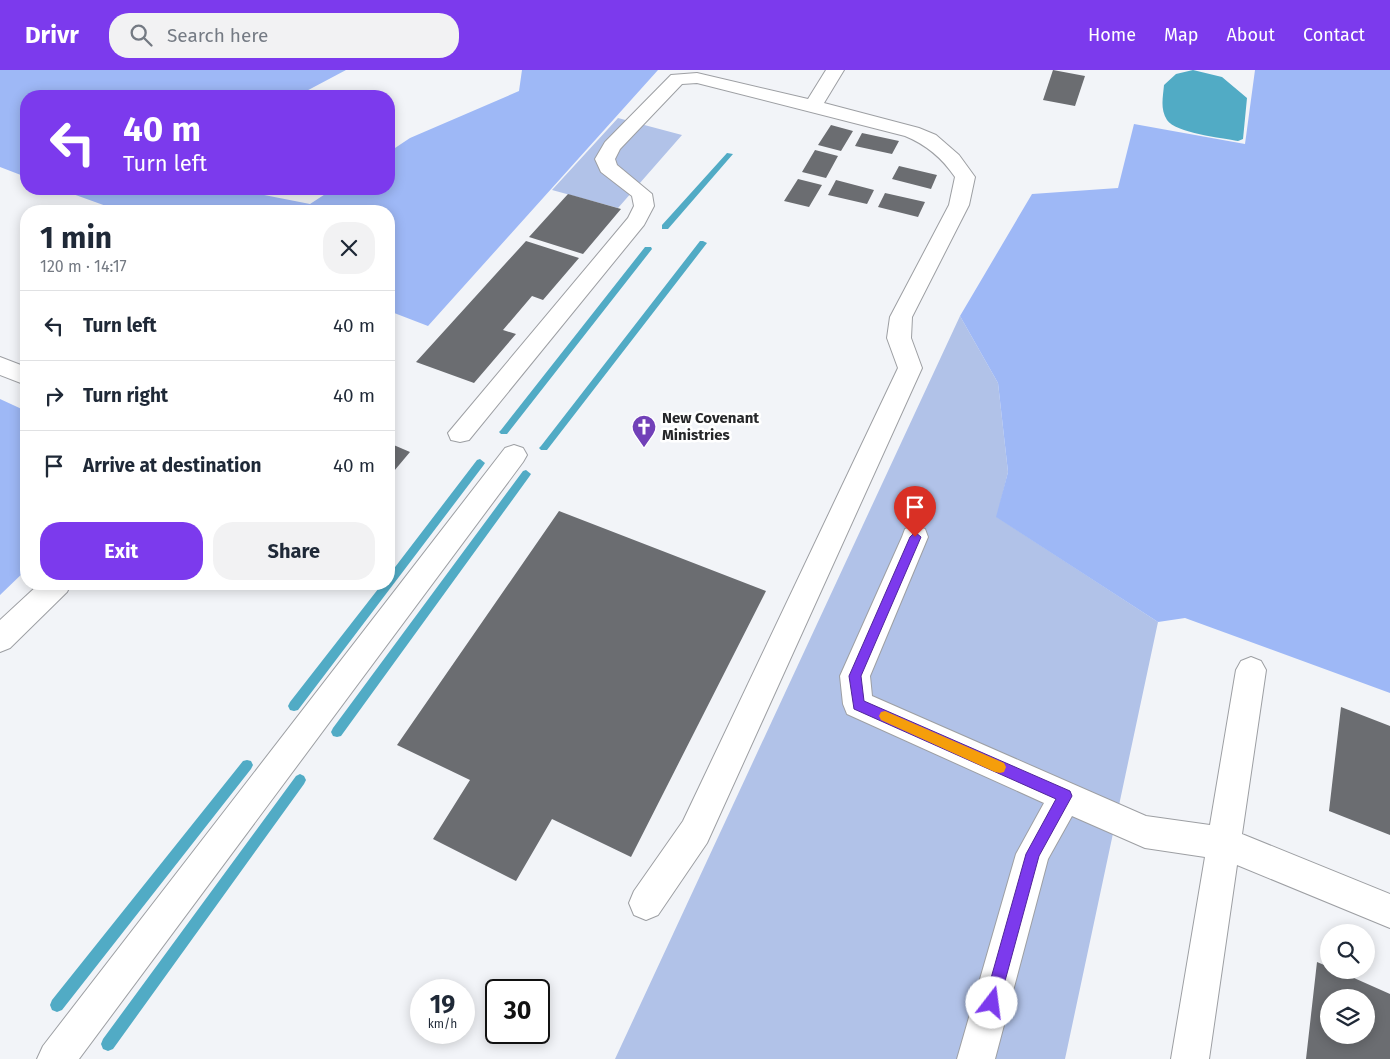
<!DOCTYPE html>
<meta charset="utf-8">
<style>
body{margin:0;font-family:"Fira Sans",sans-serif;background:#f2f2f3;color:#1f2937;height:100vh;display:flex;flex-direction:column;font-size:19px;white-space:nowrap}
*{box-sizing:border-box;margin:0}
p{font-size:16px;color:#747a83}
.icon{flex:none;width:28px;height:28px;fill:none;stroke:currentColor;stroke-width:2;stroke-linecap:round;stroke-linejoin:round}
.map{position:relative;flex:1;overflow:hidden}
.side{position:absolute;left:20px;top:135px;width:375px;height:385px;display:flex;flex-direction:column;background:#fff;border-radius:20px;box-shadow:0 2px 12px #0003}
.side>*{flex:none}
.hud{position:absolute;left:20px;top:20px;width:375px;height:105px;border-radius:20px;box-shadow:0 2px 12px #0003;background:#7c3aed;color:#fff;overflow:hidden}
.buttons{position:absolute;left:1320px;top:854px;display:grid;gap:10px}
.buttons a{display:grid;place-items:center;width:55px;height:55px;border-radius:50%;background:#fff;box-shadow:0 2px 12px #0003;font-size:25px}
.speed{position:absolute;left:410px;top:909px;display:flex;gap:10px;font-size:25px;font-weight:700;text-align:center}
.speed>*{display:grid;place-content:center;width:65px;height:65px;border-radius:50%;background:#fff;box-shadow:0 2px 12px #0003;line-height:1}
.speed small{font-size:12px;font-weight:400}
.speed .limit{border:2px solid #111;border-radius:8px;background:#fff;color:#111}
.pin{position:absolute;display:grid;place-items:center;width:42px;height:42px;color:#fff;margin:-51px -21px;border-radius:50% 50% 50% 0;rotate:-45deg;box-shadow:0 0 5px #0007}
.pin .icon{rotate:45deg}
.me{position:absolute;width:55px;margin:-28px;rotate:15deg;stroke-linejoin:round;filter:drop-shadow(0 0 4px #0008)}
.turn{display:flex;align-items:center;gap:18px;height:105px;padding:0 20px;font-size:22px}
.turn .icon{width:65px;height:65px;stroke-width:2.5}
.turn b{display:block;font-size:35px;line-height:42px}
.round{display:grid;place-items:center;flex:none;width:52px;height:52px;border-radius:20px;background:#f2f2f3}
.overview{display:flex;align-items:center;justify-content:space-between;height:85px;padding:0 20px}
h1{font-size:30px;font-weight:700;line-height:38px}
.action{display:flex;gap:10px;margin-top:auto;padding:10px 20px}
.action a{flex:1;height:58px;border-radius:20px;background:#7c3aed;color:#fff;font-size:20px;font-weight:700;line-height:58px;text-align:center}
.action a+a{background:#f2f2f3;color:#1f2937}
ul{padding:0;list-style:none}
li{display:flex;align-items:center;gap:15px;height:70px;padding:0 20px;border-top:1px solid #e0e1e3}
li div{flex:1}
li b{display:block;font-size:19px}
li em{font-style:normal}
header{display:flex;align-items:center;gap:30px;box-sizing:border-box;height:70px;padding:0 25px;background:#7c3aed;color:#fff}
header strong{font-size:24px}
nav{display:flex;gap:28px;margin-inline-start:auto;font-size:18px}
.search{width:350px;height:45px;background:#f2f2f3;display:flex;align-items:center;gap:12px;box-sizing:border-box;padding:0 18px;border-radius:20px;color:#747a83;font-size:19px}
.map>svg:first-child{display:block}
</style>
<header>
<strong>Drivr</strong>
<div class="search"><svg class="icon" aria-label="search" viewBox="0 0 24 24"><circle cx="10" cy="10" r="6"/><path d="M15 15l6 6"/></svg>Search here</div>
<nav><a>Home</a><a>Map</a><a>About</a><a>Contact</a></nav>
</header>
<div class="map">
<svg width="1390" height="989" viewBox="0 0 1390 989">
<rect width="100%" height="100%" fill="#f2f4f8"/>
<path fill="#b1c2e8" d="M618 48 682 65 618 138 552 120Z
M960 246 998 313 1008 402 997 447 1158 552 1065 989H615Z"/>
<path fill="#9eb8f6" d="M0 0H346L297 26H26V107L0 97Z
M522 0H658L428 256 389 241V141H120L59 119H233L310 134 333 119H389V82L410 68 519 21Z
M1255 0H1390V623L1185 548 1158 552 996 447 1008 402 998 313 960 246 1032 124 1118 118 1134 54 1245 74Z
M0 329 26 341V500L0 525Z"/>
<path fill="#51abc5" d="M1193 0 1222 7 1247 28 1243 69 1238 71C1223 68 1175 63 1167 50 1160 39 1163 27 1164 15L1176 4Z"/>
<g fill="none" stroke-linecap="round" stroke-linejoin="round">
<path fill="#51abc5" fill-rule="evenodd" d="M727 83 733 84 668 159H662V155Z
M700 171H703L707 173 547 380H541L539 378 541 376Z
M645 177H651L652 179 507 364H501L499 362 501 360Z
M480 389 485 393 483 396 298 640 294 641 290 640 288 636 290 632 382 514H389V505L477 390Z
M526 400 531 404 529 407 341 666 337 667 333 666 331 662 333 658 523 401Z
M247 690 251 691 253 695 251 699 62 940 57 942 52 940 50 935 52 930 243 691Z
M300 704 304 706 306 710 304 714 113 979 108 981 103 979 101 974 103 969 296 706Z"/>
</g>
<path fill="#6b6d71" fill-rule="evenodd" d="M1053 0 1085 6 1075 36 1043 30Z
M831 55 853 61 841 81 818 75Z
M862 63 899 71 892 84 855 76Z
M815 80 838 86 826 108 802 102Z
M899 96 937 105 931 119 892 109Z
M798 109 822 115 809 137 784 131Z
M836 110 874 120 867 134 828 125Z
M885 123 925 132 918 147 878 137Z
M568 124 621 139 583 184 529 167Z
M526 171 579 188 543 230 532 226 503 260 516 264 474 313 416 292Z
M389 373 410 382 389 407Z
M559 441 766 521 631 787 552 749 516 811 433 769 470 710 397 675Z
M1341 637 1390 656V765L1329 741Z
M1317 892 1329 897V900H1336L1390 924V989H1306ZM1329 928H1366V965H1329Z"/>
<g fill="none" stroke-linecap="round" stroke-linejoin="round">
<defs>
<path id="minor" d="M826 0H844L824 33 919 58 936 65 959 85 975 107 969 135 912 247 911 268 922 298 707 773 658 845 646 850 634 845 629 833 634 821 683 751 898 298 887 268 890 247 949 135 955 107C942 88 927 75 905 66L697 13 682 14 620 79 615 89 617 95 652 124 654 136 644 155 469 370 460 372 451 370 448 363 628 148 634 136 632 126 601 102 595 89 605 72 671 5 697 3 808 29Z
M0 287 26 297V315L0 305Z
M514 375 523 378 527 385 523 392 79 989H37L43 976 505 378Z
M915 456 925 459 928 467 870 606 872 626 1146 746 1210 755 1236 600 1241 591 1251 587 1261 591 1266 600 1242 764 1390 824V858L1237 795 1209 989H1171L1205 787 1145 778 1072 746 1048 789 995 989H957L1016 784 1044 733 847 644 843 634 840 606 902 467 905 459Z
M39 514H71L67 522 10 578 0 582V550Z"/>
</defs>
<use href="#minor" stroke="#9d9fa3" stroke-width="2"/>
<use href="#minor" fill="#fff" fill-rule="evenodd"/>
</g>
<path fill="#7c3aed" stroke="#51269a" d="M915 462 921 467 861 606 864 631 1070 721 1072 726 1039 786 999 933 997 938 992 940 986 938 984 933 1026 784 1056 729 854 639 849 606 910 467Z"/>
<path fill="#f59e0b" d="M885 641 1004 693 1006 697 1004 702 1000 703 995 702 881 650 879 646 881 642Z"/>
<defs>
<symbol id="church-pin" viewBox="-11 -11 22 30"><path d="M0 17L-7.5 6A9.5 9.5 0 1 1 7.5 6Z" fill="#7140b8" stroke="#fff"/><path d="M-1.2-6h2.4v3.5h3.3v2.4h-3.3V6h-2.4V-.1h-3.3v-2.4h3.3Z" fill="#fff"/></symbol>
</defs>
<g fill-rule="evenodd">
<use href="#church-pin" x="630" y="343" width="28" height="38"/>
</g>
<g text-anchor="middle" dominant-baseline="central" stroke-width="5" stroke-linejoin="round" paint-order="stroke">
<g font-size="15" font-weight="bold" fill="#262729" stroke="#fff" text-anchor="start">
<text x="662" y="348">New Covenant<tspan x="662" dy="17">Ministries</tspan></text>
</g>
</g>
</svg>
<div class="buttons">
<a><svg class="icon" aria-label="search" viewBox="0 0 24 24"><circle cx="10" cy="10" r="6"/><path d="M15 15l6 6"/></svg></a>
<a><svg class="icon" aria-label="layers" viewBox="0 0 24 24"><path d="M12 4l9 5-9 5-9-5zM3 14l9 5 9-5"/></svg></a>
</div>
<div class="speed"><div>19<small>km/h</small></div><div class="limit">30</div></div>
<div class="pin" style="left:915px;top:467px;background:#d93025"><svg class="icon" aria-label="arrive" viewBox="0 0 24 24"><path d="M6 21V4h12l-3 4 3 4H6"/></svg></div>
<svg class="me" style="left:992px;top:933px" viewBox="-20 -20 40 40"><circle r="19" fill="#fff"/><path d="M0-13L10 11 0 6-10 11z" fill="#7c3aed"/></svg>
<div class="hud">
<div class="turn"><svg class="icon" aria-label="left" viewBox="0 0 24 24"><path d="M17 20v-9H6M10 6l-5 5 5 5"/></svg><div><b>40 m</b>Turn left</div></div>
</div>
<section class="side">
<div class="overview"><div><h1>1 min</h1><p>120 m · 14:17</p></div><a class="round"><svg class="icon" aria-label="close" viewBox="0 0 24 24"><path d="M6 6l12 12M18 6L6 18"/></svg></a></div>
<ul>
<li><svg class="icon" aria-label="left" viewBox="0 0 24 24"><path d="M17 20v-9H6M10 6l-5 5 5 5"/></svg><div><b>Turn left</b></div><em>40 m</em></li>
<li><svg class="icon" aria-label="right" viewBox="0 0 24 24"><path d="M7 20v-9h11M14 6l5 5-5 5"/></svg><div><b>Turn right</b></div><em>40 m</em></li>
<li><svg class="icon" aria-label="arrive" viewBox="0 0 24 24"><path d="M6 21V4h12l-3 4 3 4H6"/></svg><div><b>Arrive at destination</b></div><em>40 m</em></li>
</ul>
<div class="action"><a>Exit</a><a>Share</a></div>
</section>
</div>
